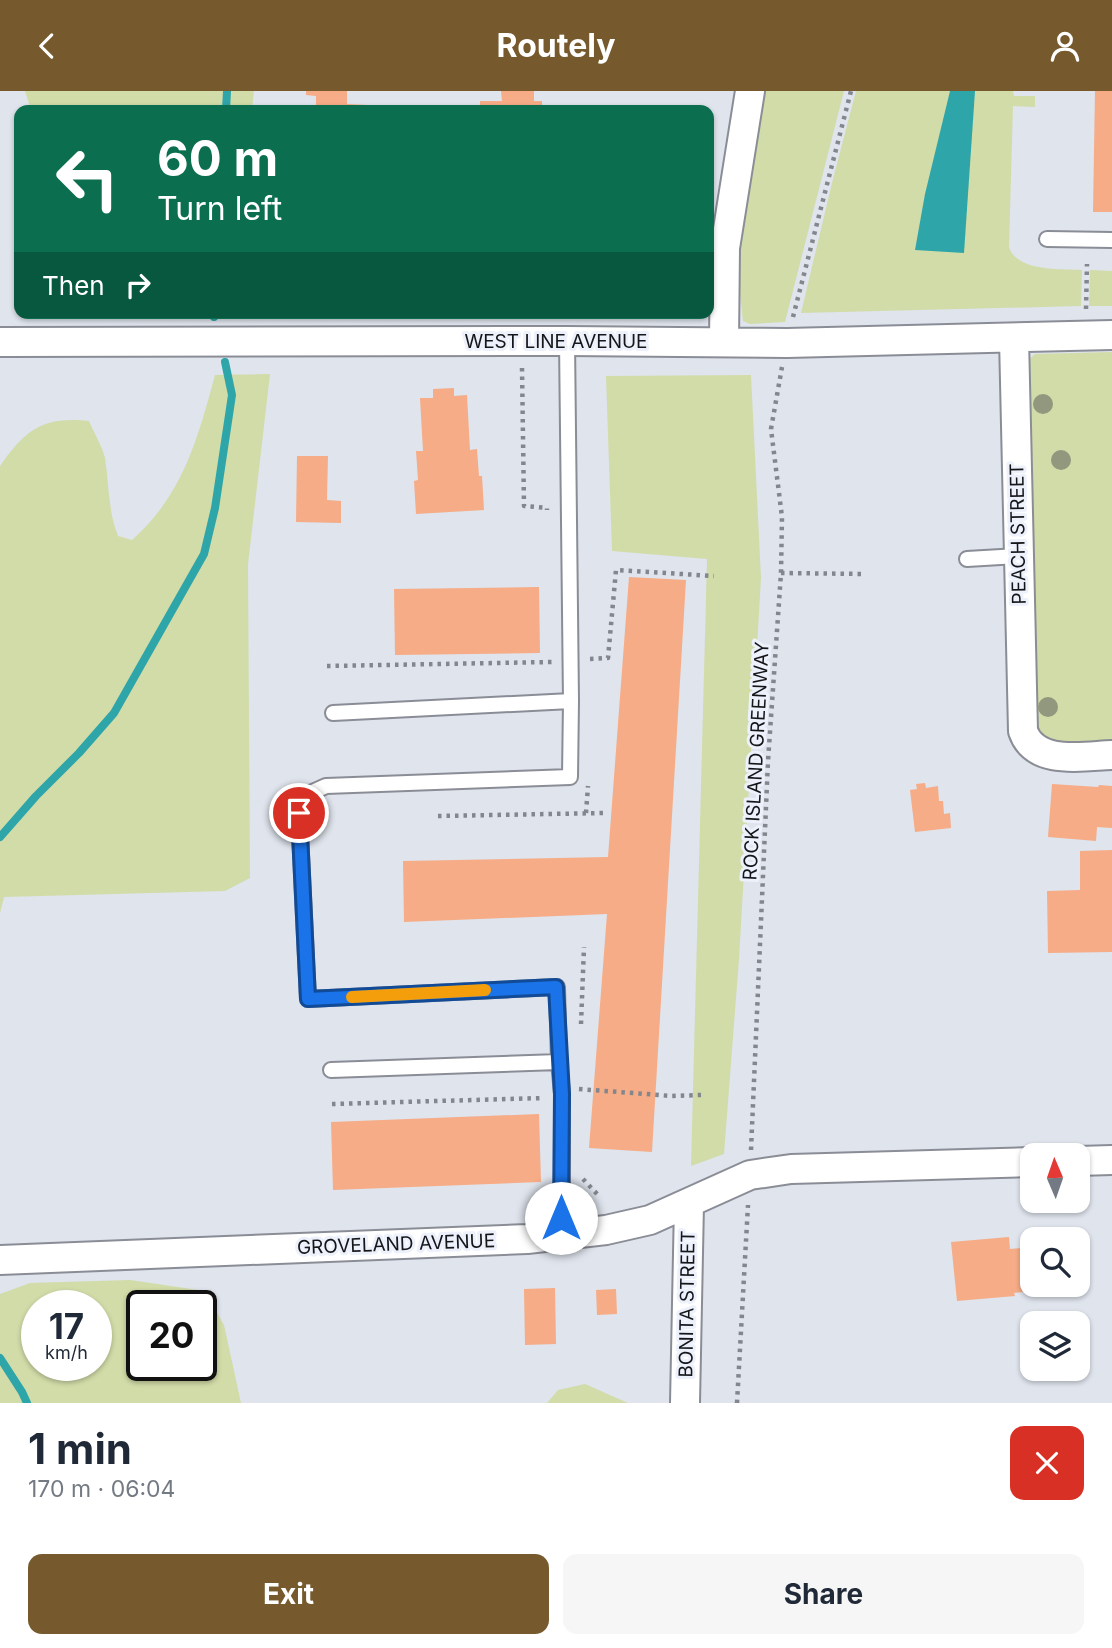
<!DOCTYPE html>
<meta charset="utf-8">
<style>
body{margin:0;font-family:Inter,sans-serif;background:#f6f6f7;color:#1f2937;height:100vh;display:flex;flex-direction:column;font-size:26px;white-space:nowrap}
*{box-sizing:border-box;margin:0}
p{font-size:23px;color:#747a83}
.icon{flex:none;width:38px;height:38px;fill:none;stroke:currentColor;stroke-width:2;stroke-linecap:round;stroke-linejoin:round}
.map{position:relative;height:1312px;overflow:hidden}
.details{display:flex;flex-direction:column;background:#fff;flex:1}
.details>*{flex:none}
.top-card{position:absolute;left:14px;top:14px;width:700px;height:214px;border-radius:14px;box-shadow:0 2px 5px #0004;background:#0b6e4f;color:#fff;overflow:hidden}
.needle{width:46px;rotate:358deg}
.tools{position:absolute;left:1020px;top:1052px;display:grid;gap:14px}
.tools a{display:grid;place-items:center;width:70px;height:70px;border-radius:14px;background:#fff;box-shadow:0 2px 5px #0004;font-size:35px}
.speed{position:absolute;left:21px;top:1199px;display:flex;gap:14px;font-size:35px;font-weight:700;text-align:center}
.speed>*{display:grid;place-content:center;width:91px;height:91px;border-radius:50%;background:#fff;box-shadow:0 2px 5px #0004;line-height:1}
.speed small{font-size:18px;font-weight:400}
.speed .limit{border:4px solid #111;border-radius:10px;background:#fff;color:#111}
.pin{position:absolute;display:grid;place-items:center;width:60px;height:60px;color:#fff;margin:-30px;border:4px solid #fff;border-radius:50%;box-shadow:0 2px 7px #0007}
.me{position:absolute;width:77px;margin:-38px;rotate:0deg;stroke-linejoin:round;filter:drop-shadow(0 0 5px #0008)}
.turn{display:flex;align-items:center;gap:24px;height:147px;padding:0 28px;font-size:32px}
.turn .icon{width:91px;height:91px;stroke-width:2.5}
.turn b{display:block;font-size:49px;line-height:60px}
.then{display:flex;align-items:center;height:66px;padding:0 28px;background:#0003;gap:14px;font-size:26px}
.round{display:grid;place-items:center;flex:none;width:74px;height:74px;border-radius:14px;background:#f6f6f7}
.overview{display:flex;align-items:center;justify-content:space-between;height:119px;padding:0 28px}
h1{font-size:42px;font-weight:700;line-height:52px}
.cta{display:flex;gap:14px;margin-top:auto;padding:14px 28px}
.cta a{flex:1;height:80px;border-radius:14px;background:#765a2d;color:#fff;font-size:28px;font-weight:700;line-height:80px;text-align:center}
.cta a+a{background:#f6f6f7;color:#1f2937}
header{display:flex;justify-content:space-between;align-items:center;height:91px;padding:0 28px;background:#765a2d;color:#fff;font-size:32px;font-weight:700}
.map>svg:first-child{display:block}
</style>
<header><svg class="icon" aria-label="back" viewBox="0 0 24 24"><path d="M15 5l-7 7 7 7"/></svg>Routely<svg class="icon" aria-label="person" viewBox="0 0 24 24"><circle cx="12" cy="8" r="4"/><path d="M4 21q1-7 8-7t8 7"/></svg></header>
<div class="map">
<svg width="1112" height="1312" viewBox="0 0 1112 1312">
<rect width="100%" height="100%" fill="#dfe4ed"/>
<path fill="#d2dca8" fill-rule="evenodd" d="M25 0H254L252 19H31Z
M765 0H844L785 231 750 233 743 230 737 177 747 99Z
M856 0H1013L1014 5H1035V16L1013 15 1009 156C1017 181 1060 178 1082 179L1081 215 801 222 832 92Z
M1090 179 1112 180V215H1089Z
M1112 261V655H1070L1037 645 1026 271 1035 263Z
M270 283 248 473 250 787 225 800 4 806 0 822V375C26 338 43 325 89 330 94 342 102 355 105 367 109 393 108 420 118 445L132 449C183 404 198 347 215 284Z
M751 284 761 487 739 868 724 1063 691 1075 707 468 612 460 606 285Z
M130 1189 205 1200 224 1234 241 1312H0V1203L30 1192ZM37 1214H96V1274H37ZM142 1214H201V1274H142Z
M585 1293 628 1312H547L558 1299Z"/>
<path fill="#2ea5a9" d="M950 0H975L964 162 915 159 925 103Z"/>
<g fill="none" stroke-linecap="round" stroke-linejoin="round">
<path stroke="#2ea5a9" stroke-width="8" d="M226 19 227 0
M214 226V222
M0 746 36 705 79 662 114 622 204 463 215 417 232 304 225 271
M0 1267 22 1301 27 1312"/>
</g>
<path fill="#f6ac86" d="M306 0H347V13L369 14 368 19H306V14H316V5L306 4Z
M501 0H534V10H542V19H480V10H502Z
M1095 0H1112V121H1093Z
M454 297V305L467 304 470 359 477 358 479 385H482L484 419 416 423 414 390 418 389 416 360H423L420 307H433V298Z
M297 365H328L327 409 341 410V432L296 431Z
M629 486 686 489 652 1061 589 1057 607 823 404 831 403 770 608 766Z
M539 496 540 562 395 564 394 498Z
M925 692 926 697 938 695 939 710H943L944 723 950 722 951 737 915 741 910 699 917 698 916 693Z
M1052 693 1098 696 1099 694 1112 695V737L1097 736 1096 750 1048 746Z
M1112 759V861L1048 862 1047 800 1080 799V760Z
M539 1023 541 1091 333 1099 331 1031Z
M1009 1146 1010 1158 1032 1156V1194H1050L1051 1198 1014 1202 1015 1205 957 1210 951 1151Z
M555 1197 556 1253 525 1254 524 1198Z
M616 1198 617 1223 597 1224 596 1199Z"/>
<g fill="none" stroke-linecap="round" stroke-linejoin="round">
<defs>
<path id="service" d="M1047 148 1112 149
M967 468 1019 465
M333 622 571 610 567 250
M559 971 562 1003V1144
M331 979 559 971 557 896 308 908 299 722 306 704 326 695 570 686 571 610"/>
<path id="minor" d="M1014 247 1023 640C1035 675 1083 665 1112 664
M0 251 567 250 787 252 1112 244
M724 251 725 157 750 0
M1078 1070 1112 1069
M0 1169 527 1148 606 1139 650 1129 750 1084 791 1078 1032 1071
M685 1312 689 1113"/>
</defs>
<use href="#service" stroke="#8a8d96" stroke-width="18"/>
<use href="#minor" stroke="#8a8d96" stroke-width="32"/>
<path stroke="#83868d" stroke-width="4.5" stroke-dasharray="3.5 5" stroke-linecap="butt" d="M1086 218 1087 173
M793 226 851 0
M522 277 524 415 547 417V419
M781 482 863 483
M590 568 608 567 616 479 714 485
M327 575 552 571
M586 722 588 695
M438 725 605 722
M581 933 584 856
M579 998 672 1005 701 1004
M332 1013 544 1007
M751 1059 768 670 781 482 782 426 771 338 782 276
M583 1088 599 1105
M737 1312 748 1114"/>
<use href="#service" stroke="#fff" stroke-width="14"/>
<use href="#minor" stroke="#fff" stroke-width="28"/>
</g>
<g fill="#91987d">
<circle cx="1043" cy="313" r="10"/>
<circle cx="1061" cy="369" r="10"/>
<circle cx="1048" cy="616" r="10"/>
</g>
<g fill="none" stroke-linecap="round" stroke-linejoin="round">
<defs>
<path id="route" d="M299 722 308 908 556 896 562 1003 561 1127"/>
</defs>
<use href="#route" stroke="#114b97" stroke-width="18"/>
<use href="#route" stroke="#1a73e8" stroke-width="12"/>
<path stroke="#f59e0b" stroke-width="12" d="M352 906 485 899"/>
</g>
<g text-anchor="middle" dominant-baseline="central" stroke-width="6" stroke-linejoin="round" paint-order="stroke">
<g font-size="19" fill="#151619" stroke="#edf1fb">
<text x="556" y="250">WEST LINE AVENUE</text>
<text transform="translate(1018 443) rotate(-91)">PEACH STREET</text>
<text transform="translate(756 670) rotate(-87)">ROCK ISLAND GREENWAY</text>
<text transform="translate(396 1153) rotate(-2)">GROVELAND AVENUE</text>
<text transform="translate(687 1213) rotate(-89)">BONITA STREET</text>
</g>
</g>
</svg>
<div class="tools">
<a><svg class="needle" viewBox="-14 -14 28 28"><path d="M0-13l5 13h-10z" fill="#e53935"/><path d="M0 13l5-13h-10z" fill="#747a83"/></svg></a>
<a><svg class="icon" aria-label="search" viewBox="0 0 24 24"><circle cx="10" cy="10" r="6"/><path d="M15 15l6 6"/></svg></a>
<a><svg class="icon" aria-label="layers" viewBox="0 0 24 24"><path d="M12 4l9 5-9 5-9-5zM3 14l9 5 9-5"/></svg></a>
</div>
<div class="speed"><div>17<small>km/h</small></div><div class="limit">20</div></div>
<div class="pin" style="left:299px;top:722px;background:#d93025"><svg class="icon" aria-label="arrive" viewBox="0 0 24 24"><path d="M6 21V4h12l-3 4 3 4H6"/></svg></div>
<svg class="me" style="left:561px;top:1127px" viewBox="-20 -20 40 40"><circle r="19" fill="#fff"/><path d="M0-13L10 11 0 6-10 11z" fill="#1a73e8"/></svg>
<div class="top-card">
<div class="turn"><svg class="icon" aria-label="left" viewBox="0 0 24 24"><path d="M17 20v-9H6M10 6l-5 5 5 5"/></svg><div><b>60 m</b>Turn left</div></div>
<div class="then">Then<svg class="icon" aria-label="right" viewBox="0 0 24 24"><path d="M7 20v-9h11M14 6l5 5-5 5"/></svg></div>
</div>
</div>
<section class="details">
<div class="overview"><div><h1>1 min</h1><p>170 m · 06:04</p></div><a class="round" style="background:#d93025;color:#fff"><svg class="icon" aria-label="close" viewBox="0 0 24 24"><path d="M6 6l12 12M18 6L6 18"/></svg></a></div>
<div class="cta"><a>Exit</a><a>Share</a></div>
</section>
